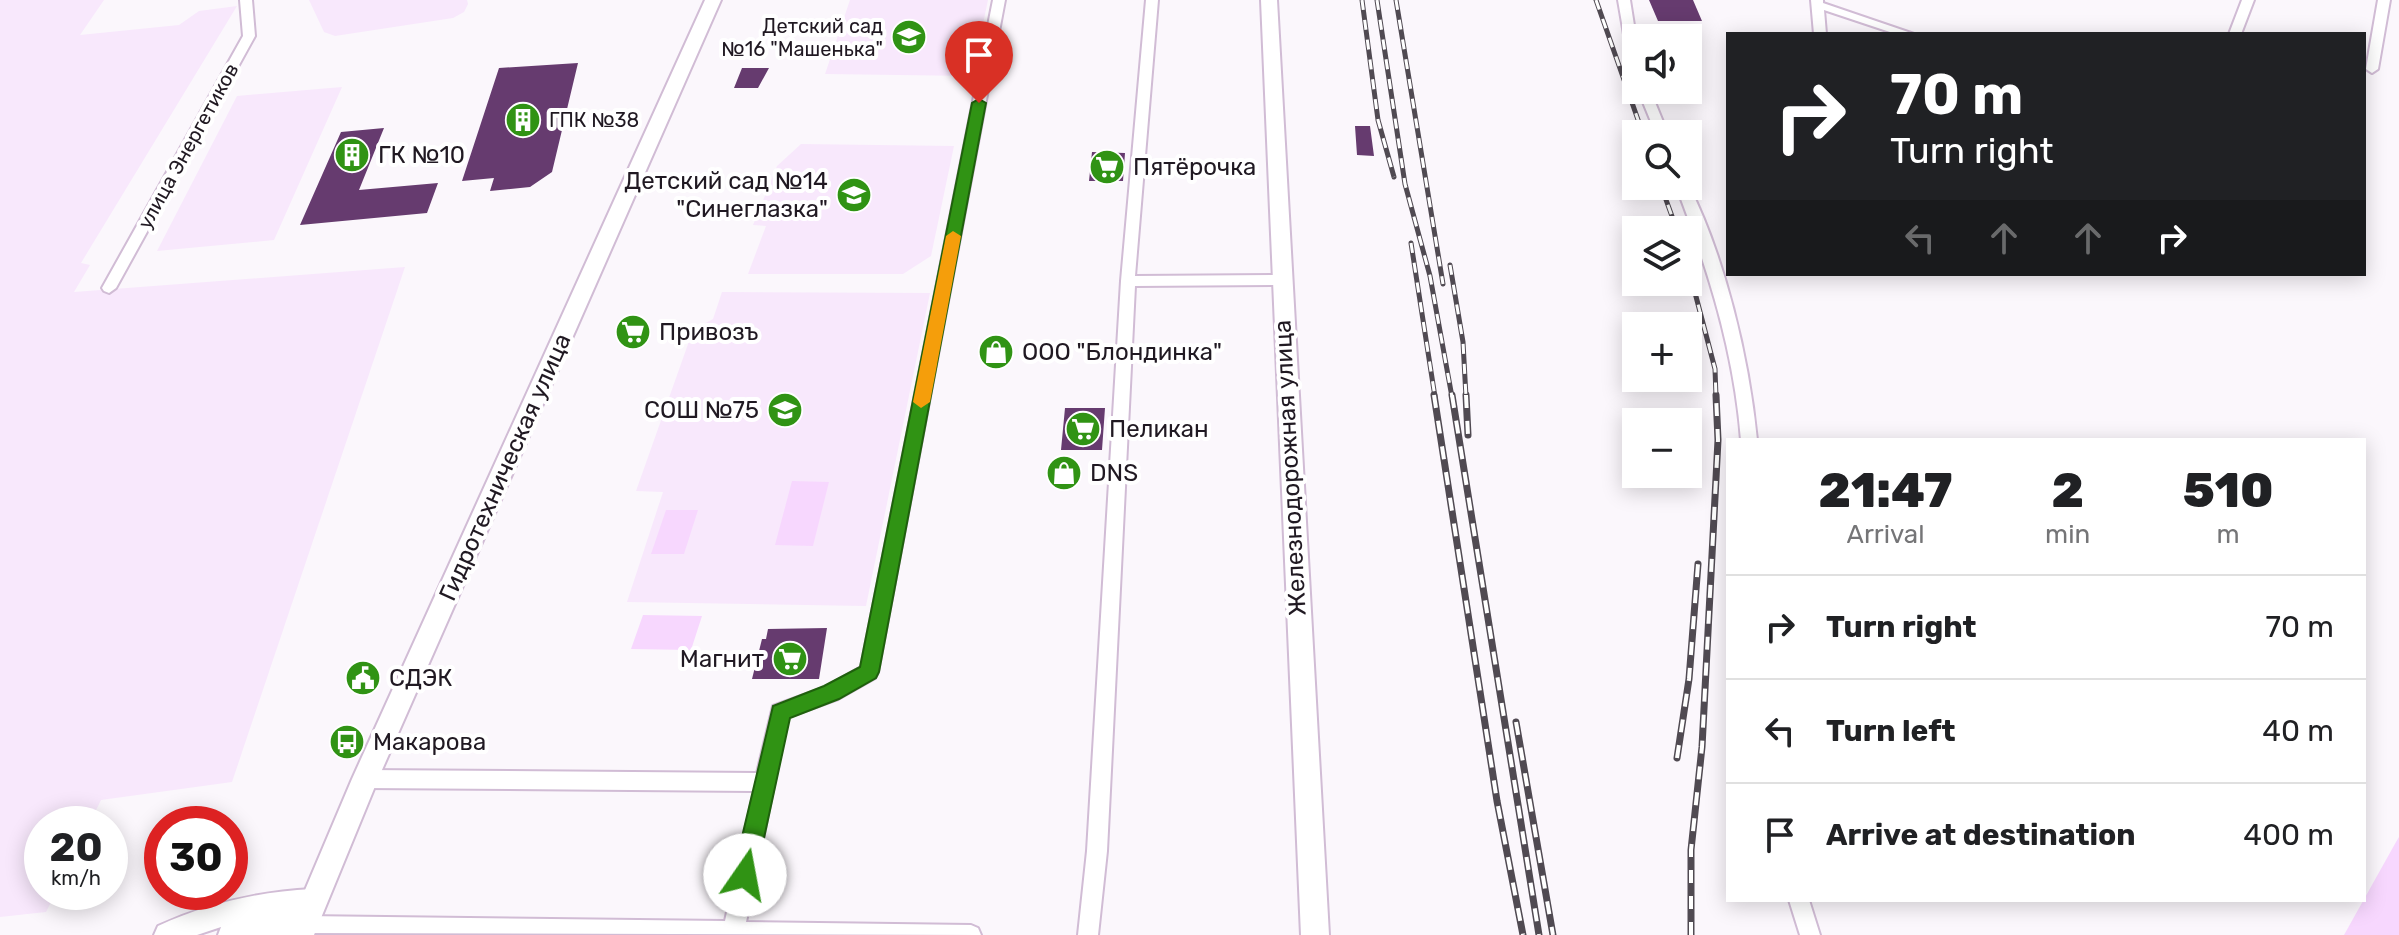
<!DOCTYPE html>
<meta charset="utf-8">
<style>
body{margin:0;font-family:Rubik,sans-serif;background:#f6f6f6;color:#202124;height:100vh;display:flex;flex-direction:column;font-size:30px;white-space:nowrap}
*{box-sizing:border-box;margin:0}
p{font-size:26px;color:#757577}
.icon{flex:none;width:44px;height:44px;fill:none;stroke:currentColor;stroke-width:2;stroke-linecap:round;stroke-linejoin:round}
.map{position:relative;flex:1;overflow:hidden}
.details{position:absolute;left:1726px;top:438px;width:640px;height:464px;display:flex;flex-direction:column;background:#fff;border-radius:0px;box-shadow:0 4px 20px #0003}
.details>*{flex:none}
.hud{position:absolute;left:1726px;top:32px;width:640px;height:244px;border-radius:0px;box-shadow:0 4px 20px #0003;background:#202124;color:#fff;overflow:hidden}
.fabs{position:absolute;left:1622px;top:24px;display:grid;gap:16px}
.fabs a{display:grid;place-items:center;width:80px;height:80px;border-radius:0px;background:#fff;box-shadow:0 4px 20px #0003;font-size:40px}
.speed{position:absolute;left:24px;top:806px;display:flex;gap:16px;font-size:40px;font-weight:700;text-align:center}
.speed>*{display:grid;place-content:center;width:104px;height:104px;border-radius:50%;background:#fff;box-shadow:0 4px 20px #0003;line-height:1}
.speed small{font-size:20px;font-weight:400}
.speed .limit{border:12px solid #d22;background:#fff;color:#111}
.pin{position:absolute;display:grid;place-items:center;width:68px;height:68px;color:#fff;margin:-82px -34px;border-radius:50% 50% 50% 0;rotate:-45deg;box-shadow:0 0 8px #0007}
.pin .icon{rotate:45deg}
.me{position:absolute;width:88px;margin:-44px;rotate:12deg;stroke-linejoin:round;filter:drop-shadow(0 0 6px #0008)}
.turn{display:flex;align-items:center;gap:28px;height:168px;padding:0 32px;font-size:36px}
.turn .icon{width:104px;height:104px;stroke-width:2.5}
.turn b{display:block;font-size:56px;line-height:68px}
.lanes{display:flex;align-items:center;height:76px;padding:0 32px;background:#0003;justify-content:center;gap:40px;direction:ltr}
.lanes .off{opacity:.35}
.eta{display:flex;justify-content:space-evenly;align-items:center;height:136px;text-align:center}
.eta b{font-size:48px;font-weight:800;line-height:56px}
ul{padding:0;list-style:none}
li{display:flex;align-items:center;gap:24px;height:104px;padding:0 32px;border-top:2px solid #e0e0e0}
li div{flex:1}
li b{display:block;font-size:30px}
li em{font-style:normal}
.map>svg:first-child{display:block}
</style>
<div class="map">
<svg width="2399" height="935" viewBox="0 0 2399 935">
<rect width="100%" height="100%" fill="#fbf7fc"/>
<path fill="#f8e8fc" d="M0 0H104L80 35 179 25 199 11 237 6 81 263 90 265 74 292 405 267 232 782 101 800 89 824H42V892H56L46 912 0 917Z
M309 0H467L468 4 464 12 453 18 335 36 324 32Z
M850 0H988L972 76 825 74Z
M342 87 274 240 157 251 237 96Z
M801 144 954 146 931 256 903 274H748L766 226 753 225 777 166Z
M722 292 930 293 866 606 627 602 663 492 636 491 693 330 713 319Z"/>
<path fill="#f7d7fe" d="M792 481 829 482 813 546 775 545Z
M666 510H698L684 554H651Z
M643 615 702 616 691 650 631 649Z
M2399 837V935H2344L2396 842Z"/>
<path fill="#663b6f" d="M1649 0H1693L1702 21H1658Z
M578 63 552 172 530 187 490 191 494 178 462 181 499 68Z
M742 68H769L758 88H734Z
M1355 126H1370L1374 156 1357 155Z
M384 128 359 190 438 183 427 213 300 225 341 132Z
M1092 152 1125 153 1123 181H1089Z
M1065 408H1105L1102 450H1061Z
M827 628 819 679H752L762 639H766L768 629Z"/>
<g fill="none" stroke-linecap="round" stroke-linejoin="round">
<defs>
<path id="minor" d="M240 0H252L255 36 116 288 109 293 104 291 102 288 243 36Z
M993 0H1005L878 672 875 678 838 699 788 717 746 922 971 925 978 928 981 935 296 933 293 926 296 919 303 916 725 921 754 791 365 788 358 785 355 779 358 773 365 770 757 773 773 706 826 687 861 667Z
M1146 0H1158L1135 276 1281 275 1288 280 1281 285 1135 286 1107 851 1098 935H1078L1087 851 1121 281Z
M1618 0H1630L1636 38V73L1630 69Z
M1811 0H1823V3L1914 34H1896L1824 10 1826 34H1814Z
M2242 0H2254L2241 34H2229Z
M2378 0H2390L2378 69 2372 73 2366 69Z
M1638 90H1650L1668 134H1656Z
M1688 184C1725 257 1749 358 1757 440H1741C1734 351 1708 269 1676 186H1688Z
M1789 900H1809L1820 935H1800Z"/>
<path id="tertiary" d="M312 889 321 892 325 901 321 910 305 914 312 917 316 926 312 935H218L221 927 197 935H154L158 926C208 903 257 892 312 889Z"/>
<path id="secondary" d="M705 0H721L378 779 314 935H286L352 779Z
M1261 0H1277L1329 935H1301Z"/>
</defs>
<use href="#minor" stroke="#d1bcd5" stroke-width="4"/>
<use href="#tertiary" stroke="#d1bcd5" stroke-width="4"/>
<use href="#secondary" stroke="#d1bcd5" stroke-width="4"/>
<use href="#minor" fill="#fff" fill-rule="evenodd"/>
<use href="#tertiary" fill="#fff" fill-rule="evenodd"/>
<use href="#secondary" fill="#fff" fill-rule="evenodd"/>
<defs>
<path id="rail-far1" d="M1362 0 1378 120 1394 177
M1377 0 1405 184 1430 276 1452 397
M1396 0 1443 284
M1596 0 1643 134
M1661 186 1677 230
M1411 243 1435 397
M1450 265 1463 342 1466 397
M1688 266 1715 369 1716 397"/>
<path id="rail" d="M1434 395 1497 801 1523 935
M1452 395 1539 935
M1466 395 1468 435
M1516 722 1553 935
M1677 758 1689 679 1698 564
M1691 935V850L1702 747 1718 440 1716 395"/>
</defs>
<use href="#rail-far1" stroke="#504a52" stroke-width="5"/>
<use href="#rail" stroke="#504a52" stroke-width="7"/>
<use href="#rail-far1" stroke="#fff" stroke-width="3" stroke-dasharray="10" stroke-linecap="butt"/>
<use href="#rail" stroke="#fff" stroke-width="4" stroke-dasharray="13" stroke-linecap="butt"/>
</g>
<path fill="#309314" stroke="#1f600d" stroke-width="2" d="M979 99 986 103 879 672 876 678 839 699 790 718 756 875 753 883 745 886 737 883 733 875 773 706 824 686 860 667 972 103Z"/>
<path fill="#f59e0b" d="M953 231 961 236 930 402 921 408 913 402 946 236Z"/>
<defs>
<symbol id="school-disc" viewBox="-11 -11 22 22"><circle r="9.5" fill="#309314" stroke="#fff"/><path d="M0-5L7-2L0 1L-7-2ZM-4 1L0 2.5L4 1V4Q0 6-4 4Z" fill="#fff"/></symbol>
<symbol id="building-disc" viewBox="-11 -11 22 22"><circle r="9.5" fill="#309314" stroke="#fff"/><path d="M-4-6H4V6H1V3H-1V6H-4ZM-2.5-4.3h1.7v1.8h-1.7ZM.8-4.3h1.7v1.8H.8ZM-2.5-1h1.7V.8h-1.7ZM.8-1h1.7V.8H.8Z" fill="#fff"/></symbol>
<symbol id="supermarket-disc" viewBox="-11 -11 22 22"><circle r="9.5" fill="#309314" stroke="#fff"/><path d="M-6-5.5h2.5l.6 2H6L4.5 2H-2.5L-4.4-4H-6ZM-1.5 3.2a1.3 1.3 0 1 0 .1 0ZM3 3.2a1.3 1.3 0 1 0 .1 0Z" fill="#fff"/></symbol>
<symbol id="shop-disc" viewBox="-11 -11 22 22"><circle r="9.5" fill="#309314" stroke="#fff"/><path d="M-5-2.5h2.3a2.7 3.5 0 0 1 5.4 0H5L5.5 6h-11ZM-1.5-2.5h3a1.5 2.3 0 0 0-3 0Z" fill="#fff"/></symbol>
<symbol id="civic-disc" viewBox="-11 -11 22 22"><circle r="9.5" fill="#309314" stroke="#fff"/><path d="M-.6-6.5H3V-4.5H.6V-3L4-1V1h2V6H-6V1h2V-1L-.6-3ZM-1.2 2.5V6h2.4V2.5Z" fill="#fff"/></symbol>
<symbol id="bus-disc" viewBox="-11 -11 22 22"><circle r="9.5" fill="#309314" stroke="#fff"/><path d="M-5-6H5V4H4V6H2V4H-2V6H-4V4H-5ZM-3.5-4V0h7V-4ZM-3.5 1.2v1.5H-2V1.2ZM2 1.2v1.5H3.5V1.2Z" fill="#fff"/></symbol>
</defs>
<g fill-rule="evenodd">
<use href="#school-disc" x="889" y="17" width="40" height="40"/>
<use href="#building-disc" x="503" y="100" width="40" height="40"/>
<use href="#building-disc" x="332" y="135" width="40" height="40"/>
<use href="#supermarket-disc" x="1087" y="147" width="40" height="40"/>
<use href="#school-disc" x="834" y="175" width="40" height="40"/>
<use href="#supermarket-disc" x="613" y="312" width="40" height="40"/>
<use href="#shop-disc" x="976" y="332" width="40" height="40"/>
<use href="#school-disc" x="765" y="390" width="40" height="40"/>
<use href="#supermarket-disc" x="1063" y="409" width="40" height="40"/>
<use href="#shop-disc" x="1044" y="453" width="40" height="40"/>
<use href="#supermarket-disc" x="770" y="639" width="40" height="40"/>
<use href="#civic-disc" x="343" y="658" width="40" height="40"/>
<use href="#bus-disc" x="327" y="722" width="40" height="40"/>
</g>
<g text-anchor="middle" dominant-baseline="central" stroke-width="8" stroke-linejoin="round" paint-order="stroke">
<g font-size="20" fill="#201922" stroke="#fff" text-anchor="end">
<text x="883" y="26">Детский сад<tspan x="883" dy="23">№16 "Машенька"</tspan></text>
<text x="549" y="120" text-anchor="start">ГПК №38</text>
</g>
<g font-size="20" fill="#201922" stroke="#fff">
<text transform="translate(188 146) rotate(-61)">улица Энергетиков</text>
</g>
<g font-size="24" fill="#201922" stroke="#fff" text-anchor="start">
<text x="378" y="155">ГК №10</text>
<text x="1133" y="167">Пятёрочка</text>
<text x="828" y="181" text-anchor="end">Детский сад №14<tspan x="828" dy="28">"Синеглазка"</tspan></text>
<text x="659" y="332">Привозъ</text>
<text x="1022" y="352">ООО "Блондинка"</text>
<text x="759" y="410" text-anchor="end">СОШ №75</text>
<text x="1109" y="429">Пеликан</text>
<text x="1090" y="473">DNS</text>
<text x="764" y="659" text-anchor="end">Магнит</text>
<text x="389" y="678">СДЭК</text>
<text x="373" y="742">Макарова</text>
</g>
<g font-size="24" fill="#201922" stroke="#fff">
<text transform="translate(505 467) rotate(-66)">Гидротехническая улица</text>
<text transform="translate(1290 468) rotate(-93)">Железнодорожная улица</text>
</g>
</g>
</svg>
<div class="fabs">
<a><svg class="icon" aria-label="sound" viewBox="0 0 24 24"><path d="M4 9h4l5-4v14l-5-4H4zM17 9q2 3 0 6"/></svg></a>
<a><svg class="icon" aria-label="search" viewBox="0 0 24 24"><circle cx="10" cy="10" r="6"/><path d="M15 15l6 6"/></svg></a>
<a><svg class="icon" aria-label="layers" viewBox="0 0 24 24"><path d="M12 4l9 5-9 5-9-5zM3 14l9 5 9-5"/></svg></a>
<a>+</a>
<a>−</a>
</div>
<div class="speed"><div>20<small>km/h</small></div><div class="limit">30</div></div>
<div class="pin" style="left:979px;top:103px;background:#d93025"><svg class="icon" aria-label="arrive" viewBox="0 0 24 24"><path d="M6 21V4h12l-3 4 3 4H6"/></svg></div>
<svg class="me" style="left:745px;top:875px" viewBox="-20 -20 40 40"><circle r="19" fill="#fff"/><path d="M0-13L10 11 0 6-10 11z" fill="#309314"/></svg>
<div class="hud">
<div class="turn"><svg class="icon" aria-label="right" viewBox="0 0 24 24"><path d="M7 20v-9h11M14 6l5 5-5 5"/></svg><div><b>70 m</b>Turn right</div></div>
<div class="lanes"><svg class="icon off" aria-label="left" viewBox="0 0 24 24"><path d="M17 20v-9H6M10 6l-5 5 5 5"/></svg><svg class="icon off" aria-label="ahead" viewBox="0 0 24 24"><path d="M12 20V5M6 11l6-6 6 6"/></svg><svg class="icon off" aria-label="ahead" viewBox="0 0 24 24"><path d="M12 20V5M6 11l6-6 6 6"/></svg><svg class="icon" aria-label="right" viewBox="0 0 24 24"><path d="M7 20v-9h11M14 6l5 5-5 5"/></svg></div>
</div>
<section class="details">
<div class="eta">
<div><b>21:47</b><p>Arrival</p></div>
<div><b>2</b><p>min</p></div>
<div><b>510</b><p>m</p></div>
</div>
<ul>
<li><svg class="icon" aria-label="right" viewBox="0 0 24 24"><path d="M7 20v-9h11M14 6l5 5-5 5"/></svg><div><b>Turn right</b></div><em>70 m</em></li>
<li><svg class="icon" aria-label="left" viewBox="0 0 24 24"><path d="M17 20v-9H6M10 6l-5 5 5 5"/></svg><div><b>Turn left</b></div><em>40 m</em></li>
<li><svg class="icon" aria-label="arrive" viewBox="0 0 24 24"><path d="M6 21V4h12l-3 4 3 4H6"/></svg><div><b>Arrive at destination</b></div><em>400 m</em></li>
</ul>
</section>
</div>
